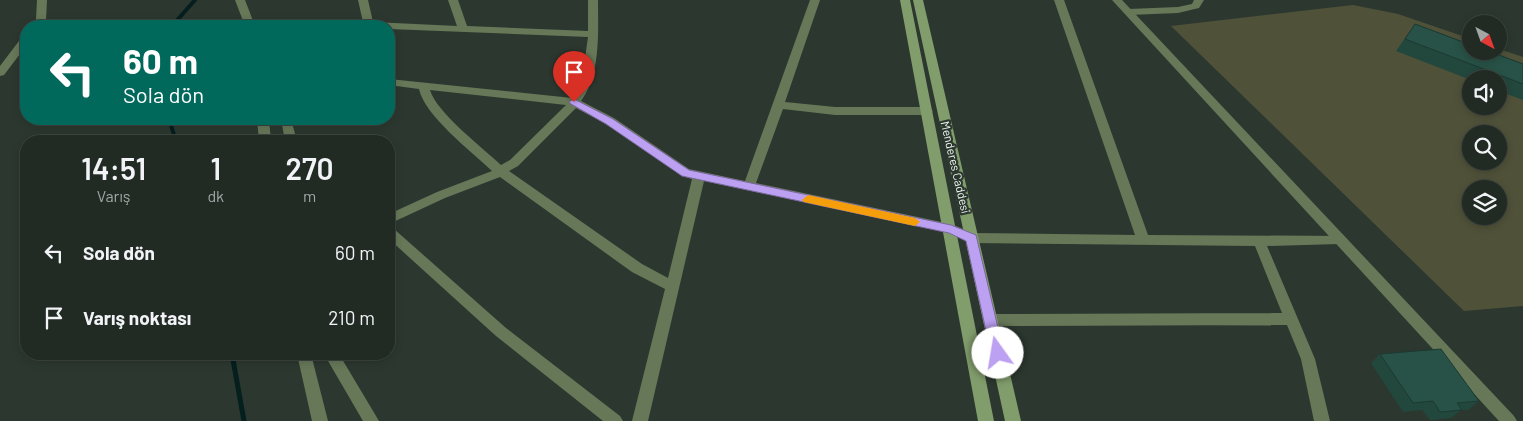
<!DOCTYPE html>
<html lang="tr">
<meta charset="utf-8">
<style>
body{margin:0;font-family:Barlow,sans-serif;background:#2d3630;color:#f1f3f6;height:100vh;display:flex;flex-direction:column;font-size:19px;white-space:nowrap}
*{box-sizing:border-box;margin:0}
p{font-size:16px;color:#a2a7a6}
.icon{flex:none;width:28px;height:28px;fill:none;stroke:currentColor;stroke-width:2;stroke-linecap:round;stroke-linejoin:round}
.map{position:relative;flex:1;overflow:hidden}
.side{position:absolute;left:20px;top:135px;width:375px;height:225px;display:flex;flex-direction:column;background:#212a23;border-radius:20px;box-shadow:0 2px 8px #0003,0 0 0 1px #3e4641}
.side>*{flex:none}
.hud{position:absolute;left:20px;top:20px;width:375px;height:105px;border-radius:20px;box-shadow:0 2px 8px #0003,0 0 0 1px #3e4641;background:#00695c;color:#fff;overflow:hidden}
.needle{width:32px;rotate:139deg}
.tools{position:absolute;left:1462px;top:15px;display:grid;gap:10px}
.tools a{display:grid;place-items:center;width:45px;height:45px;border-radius:50%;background:#212a23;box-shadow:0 2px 8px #0003,0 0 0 1px #3e4641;font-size:25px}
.pin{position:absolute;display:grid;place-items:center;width:42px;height:42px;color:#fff;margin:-51px -21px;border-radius:50% 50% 50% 0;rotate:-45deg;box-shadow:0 0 5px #0007}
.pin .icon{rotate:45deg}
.me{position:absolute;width:55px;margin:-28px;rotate:347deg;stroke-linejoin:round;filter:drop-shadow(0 0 4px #0008)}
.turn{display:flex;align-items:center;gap:18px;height:105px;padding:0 20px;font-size:22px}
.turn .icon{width:65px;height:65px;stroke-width:2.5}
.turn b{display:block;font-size:35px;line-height:42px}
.eta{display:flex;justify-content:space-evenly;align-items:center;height:85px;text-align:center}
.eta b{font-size:30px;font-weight:600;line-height:35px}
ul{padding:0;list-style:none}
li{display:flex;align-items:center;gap:15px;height:65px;padding:0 20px}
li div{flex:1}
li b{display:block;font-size:19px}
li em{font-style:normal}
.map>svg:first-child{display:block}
</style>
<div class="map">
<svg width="1523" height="421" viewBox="0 0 1523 421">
<rect width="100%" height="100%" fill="#2c382f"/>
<path fill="#4f5139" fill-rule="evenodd" d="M1353 5 1398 14 1471 39V51H1499V49L1523 57V306L1464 311 1171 26ZM1471 79H1499V106H1471ZM1471 134H1499V161H1471ZM1471 189H1499V216H1471Z"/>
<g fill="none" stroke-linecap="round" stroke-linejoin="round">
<path stroke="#051e1e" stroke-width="4" d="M172 26 195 0
M169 119 176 141"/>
<path stroke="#051e1e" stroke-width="5" d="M232 354 244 421"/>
<path fill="#677859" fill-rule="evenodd" d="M37 0H47L46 20 41 26H31L36 20Z
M358 0H368L373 22 457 26 448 0H458L467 26 588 31V0H598C598 32 601 74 581 101L614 118 689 169 745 181 810 0H820L785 102 835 107H927L933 111 927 115H835L783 109 756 183 951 224 973 233 1135 235 1054 0H1064L1148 235 1344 236 1345 239 1344 242 1339 244 1267 246 1315 359 1330 421H1314L1301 359 1287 325 990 326 985 324 983 320 985 316 990 314 1282 313 1255 246 972 243 949 233 704 181 648 421H632L665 289 632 272 500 177 445 198 389 224V214L437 192 492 171C471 151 425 116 419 89L389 85V79L572 98 582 80 588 37 389 29V26H247L245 24 250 21 363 22ZM430 90 566 105 510 160 501 165C483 148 436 112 430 90ZM576 108 606 124 682 176 692 179 668 278 642 264 509 171 518 166Z
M1194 0H1204L1199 8 1178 13 1129 15 1124 12 1129 9 1178 7 1192 4Z
M26 36V46L4 75 0 76V66L22 37Z
M281 119H291L297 141H285Z
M389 227 394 229 506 328 620 416 623 421H603L496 336 389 239Z
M324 354H339L379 421H363Z"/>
<path fill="#677859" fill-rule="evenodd" d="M235 0H245L255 26H245Z
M1112 0H1122L1514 416 1517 421H1499Z
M257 119H269L271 141H259Z
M297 354H311L328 421H312Z"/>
<path fill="#829d6c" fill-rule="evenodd" d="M900 0H910L994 421H978Z
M913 0H923L1021 421H1005Z"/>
</g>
<path fill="#22473d" d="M1415 24 1523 64V100L1499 91V79H1471V80L1396 51Z
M1380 354 1479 401 1468 410H1461L1451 418 1430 420 1422 410 1403 412 1371 363Z"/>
<path fill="#285247" stroke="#1c3932" d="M1415 24 1471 45V51H1488L1523 64V84L1405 39Z
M1441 349 1479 401 1457 403 1462 410 1440 412 1433 401 1413 403 1380 354Z"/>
<path fill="#bca0f2" stroke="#7a689d" d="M574 99 613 119 689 170 951 225 976 235 1004 353 1002 357H993L991 353 966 241 949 233 682 176 606 124 571 104 569 102Z"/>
<path fill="#f59e0b" d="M808 195 915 218 920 222 915 226 804 202 802 200Z"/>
<g text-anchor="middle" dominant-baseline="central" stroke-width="4.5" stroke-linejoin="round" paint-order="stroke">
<g font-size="12" fill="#edf4ef" stroke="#2c382f">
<text transform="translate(956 167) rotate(77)">Menderes Caddesi</text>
</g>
</g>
</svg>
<div class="tools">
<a><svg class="needle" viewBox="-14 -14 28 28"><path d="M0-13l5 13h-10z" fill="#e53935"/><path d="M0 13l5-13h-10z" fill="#a2a7a6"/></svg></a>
<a><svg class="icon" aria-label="sound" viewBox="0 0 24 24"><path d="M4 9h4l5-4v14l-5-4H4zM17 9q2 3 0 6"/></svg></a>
<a><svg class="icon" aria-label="search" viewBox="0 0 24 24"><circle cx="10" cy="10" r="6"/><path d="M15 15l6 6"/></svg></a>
<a><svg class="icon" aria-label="layers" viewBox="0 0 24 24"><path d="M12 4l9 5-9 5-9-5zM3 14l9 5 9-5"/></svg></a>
</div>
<div class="pin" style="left:574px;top:102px;background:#d93025"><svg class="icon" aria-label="arrive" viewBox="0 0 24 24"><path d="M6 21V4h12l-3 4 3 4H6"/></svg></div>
<svg class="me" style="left:998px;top:353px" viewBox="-20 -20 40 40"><circle r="19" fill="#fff"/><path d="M0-13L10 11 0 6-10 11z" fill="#bca0f2"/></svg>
<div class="hud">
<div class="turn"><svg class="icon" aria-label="left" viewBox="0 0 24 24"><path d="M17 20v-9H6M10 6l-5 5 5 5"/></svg><div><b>60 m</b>Sola dön</div></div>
</div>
<section class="side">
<div class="eta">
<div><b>14:51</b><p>Varış</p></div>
<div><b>1</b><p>dk</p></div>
<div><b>270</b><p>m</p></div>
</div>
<ul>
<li><svg class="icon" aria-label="left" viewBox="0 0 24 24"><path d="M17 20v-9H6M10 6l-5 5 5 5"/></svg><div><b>Sola dön</b></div><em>60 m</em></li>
<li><svg class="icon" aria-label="arrive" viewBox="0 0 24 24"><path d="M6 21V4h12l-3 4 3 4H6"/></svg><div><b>Varış noktası</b></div><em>210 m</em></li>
</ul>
</section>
</div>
